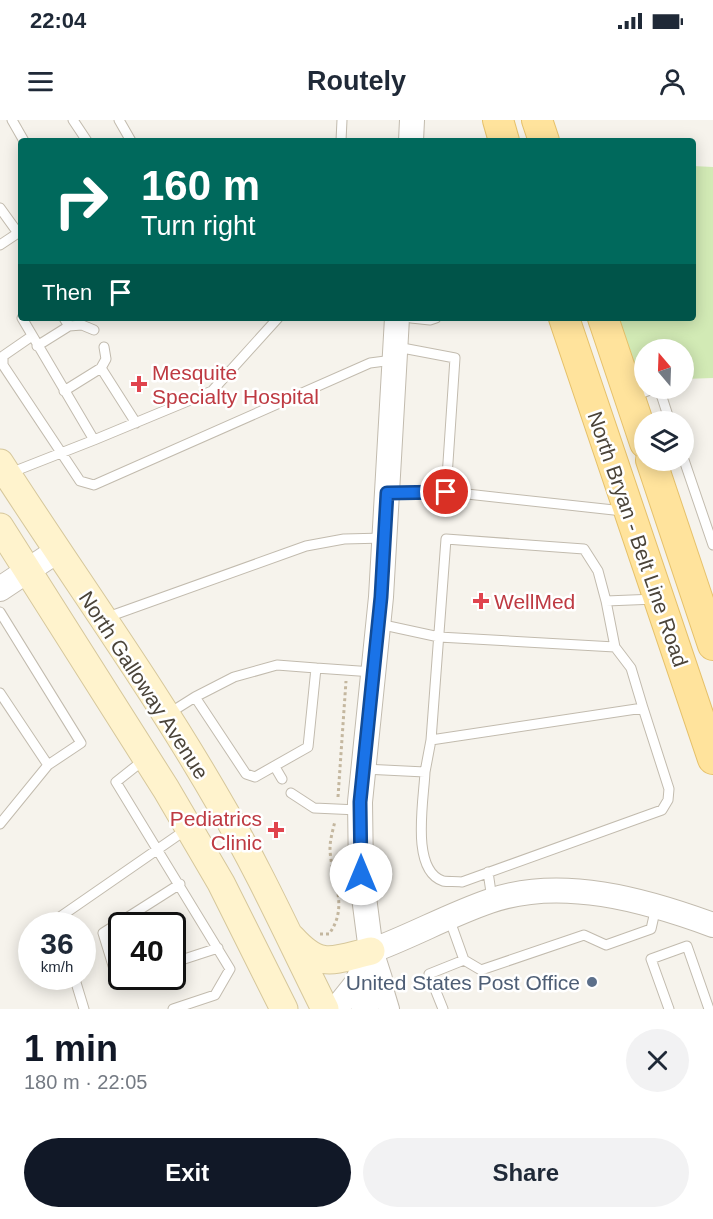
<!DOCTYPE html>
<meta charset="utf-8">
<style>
body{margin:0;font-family:Helvetica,sans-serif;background:#f2f2f3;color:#1f2937;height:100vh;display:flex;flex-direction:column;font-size:22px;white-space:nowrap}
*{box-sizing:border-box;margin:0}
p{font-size:20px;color:#747a83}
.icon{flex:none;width:33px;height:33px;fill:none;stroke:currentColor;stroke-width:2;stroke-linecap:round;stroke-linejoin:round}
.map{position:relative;height:889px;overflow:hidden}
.drawer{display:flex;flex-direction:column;background:#fff;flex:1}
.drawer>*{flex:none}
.hud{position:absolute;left:18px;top:18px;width:678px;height:183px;border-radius:6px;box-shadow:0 3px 15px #0003;background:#00695c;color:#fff;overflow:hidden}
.needle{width:39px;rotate:341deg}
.tools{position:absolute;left:634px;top:219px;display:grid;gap:12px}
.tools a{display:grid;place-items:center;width:60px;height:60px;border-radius:50%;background:#fff;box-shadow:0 3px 15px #0003;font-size:30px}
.speed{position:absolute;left:18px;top:792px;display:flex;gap:12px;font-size:30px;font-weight:700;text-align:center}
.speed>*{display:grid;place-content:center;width:78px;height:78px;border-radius:50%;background:#fff;box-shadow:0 3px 15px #0003;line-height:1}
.speed small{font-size:15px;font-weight:400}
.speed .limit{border:3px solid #111;border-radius:9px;background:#fff;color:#111}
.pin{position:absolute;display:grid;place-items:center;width:51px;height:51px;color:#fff;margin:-26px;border:3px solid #fff;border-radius:50%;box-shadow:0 2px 6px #0007}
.me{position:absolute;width:66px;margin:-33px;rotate:0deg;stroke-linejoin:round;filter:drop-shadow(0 0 4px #0008)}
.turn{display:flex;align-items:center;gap:21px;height:126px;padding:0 24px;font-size:27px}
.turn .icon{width:78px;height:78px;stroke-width:2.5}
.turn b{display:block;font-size:42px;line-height:51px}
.then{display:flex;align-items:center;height:57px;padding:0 24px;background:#0003;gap:12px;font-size:22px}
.round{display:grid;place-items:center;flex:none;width:63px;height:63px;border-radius:32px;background:#f2f2f3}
.head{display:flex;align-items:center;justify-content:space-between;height:102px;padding:0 24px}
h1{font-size:36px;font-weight:600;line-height:45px;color:#111827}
.action{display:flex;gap:12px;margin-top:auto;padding:12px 24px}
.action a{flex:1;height:69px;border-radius:36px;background:#111827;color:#fff;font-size:24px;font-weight:600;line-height:69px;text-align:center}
.action a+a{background:#f2f2f3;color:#1f2937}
.status{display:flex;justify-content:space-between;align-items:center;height:42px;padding:0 30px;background:#fff;direction:ltr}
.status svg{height:16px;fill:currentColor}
header{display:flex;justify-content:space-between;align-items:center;height:78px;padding:0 24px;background:#fff;font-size:27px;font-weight:600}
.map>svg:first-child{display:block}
</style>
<div class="status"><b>22:04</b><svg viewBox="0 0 49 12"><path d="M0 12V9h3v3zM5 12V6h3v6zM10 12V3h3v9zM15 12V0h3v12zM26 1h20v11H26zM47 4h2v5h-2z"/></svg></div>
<header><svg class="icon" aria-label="menu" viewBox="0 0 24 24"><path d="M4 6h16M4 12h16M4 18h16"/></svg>Routely<svg class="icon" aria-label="person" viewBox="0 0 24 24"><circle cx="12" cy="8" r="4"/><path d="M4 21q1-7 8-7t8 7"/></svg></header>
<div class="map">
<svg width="713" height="889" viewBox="0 0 713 889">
<rect width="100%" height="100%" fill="#f6f3ec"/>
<path fill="#d2eab5" d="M693 46 713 47V258L684 259V230H645V259H635L613 198H693Z"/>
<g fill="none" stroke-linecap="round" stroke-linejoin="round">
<defs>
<path id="service" d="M12 0 24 21
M73 0 87 21
M119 0 131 21
M341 21 342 0
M0 88 18 113 0 125
M411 198 430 200 436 198
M69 206 82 205 94 210
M32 216 3 236V245L80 361 94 365 370 243 393 240
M37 226 69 206 64 198
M397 227 455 238 446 372
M101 248 106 239 104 227
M659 268 670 302
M64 271 101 248 136 303
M634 276 655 268
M94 320 212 271 278 198
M684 340 713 425
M10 353 94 320 22 198
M389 373 449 372 623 391
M0 492 81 623 48 645 0 704
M105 498 306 426 344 419 384 418
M379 504 439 517 615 527 606 481 656 479
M615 527 631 548 643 588
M0 573 48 645
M195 577 234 557 277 545 316 548
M168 594 195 577 246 654 255 657 308 627 316 548 373 552
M431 620 446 419 584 429 598 451 606 481
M145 639 116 662 230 849 215 875 173 889
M275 647 282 659
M364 649 425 652C424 679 410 750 443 761 448 762 456 761 462 762L662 690 668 680 669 669 643 588 431 620 425 652
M291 673 314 688 358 690
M488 752 492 779
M449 798 464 840 481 850 584 815 606 825 651 809 656 787
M59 806 57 799 187 709
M172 843 218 828
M74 856 84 889
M133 856 118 862 103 813 180 764
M443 889 429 854 464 840
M669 889 651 839 687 826 709 889"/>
<path id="minor" d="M380 859 389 889"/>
<path id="tertiary" d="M411 21 412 0
M0 469 57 431
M371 831C412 816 449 795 490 781 561 756 645 780 713 805
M336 889 356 864 371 831
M364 889 376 871 380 859 371 831 361 754 360 682 381 477 397 198"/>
<path id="secondary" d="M0 343C74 458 154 568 222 687 260 752 291 821 325 889
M0 407 166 669 221 763 284 889
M292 818C321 850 333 840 371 831"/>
<path id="primary" d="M498 0 504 21
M537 0 544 21
M564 198 713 639
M603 198 645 323
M651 340 713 525"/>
</defs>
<use href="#service" stroke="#c2bbae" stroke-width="11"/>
<use href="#minor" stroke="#c2bbae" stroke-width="22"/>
<use href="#tertiary" stroke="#c2bbae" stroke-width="26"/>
<use href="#secondary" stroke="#d6c79b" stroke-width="29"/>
<use href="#primary" stroke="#e6c16a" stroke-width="32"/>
<path stroke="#c4b79f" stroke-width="3" stroke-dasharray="3 3" stroke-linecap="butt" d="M338 677 346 561
M320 814H329C350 785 331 760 330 729 330 719 333 710 335 701"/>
<use href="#service" stroke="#fff" stroke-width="9"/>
<use href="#minor" stroke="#fff" stroke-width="20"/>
<use href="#tertiary" stroke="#fff" stroke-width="24"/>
<use href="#secondary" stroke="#fff3cd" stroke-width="27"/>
<use href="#primary" stroke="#ffe39c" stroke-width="30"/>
</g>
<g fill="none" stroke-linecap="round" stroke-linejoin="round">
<defs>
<path id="route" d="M361 754 360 682 381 477 387 373 446 372"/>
</defs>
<use href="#route" stroke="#114b97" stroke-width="15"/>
<use href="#route" stroke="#1a73e8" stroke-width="10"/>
</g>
<g fill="#e0444e" stroke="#fff" stroke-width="2">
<path d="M136 255h6v6h6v6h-6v6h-6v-6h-6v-6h6z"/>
<path d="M478 472h6v6h6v6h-6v6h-6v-6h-6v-6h6z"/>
<path d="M273 701h6v6h6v6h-6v6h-6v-6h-6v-6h6z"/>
</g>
<circle fill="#5c6f8a" stroke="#fff" stroke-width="2" cx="592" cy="862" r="6"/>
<g text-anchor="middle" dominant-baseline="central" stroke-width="5" stroke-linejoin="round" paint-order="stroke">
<g font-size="21" fill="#be3a42" stroke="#fff" text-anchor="start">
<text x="152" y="252">Mesquite<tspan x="152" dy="24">Specialty Hospital</tspan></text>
<text x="494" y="481">WellMed</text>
<text x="262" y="698" text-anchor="end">Pediatrics<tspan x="262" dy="24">Clinic</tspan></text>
</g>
<g font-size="21" fill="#4b4439" stroke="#fff">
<text transform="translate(638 419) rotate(71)">North Bryan - Belt Line Road</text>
<text transform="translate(144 565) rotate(57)">North Galloway Avenue</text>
</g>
<g font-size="21" fill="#4e5e75" stroke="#fff" text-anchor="end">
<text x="580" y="862">United States Post Office</text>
</g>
</g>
</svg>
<div class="tools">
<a><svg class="needle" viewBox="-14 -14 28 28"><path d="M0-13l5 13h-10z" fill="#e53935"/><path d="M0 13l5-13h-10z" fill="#747a83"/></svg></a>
<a><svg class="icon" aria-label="layers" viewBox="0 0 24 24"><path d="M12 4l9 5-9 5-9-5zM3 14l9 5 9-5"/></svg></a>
</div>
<div class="speed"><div>36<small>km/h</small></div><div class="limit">40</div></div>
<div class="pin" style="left:446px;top:372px;background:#d93025"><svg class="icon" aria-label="arrive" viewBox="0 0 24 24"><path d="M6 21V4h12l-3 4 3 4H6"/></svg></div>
<svg class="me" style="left:361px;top:754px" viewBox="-20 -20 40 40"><circle r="19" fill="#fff"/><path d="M0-13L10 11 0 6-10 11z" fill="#1a73e8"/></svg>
<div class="hud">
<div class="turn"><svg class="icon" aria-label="right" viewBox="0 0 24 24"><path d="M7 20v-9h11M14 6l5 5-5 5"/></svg><div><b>160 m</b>Turn right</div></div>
<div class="then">Then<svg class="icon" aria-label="arrive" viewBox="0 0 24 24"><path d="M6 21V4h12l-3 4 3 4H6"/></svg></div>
</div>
</div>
<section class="drawer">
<div class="head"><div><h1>1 min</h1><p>180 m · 22:05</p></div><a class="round"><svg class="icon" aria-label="close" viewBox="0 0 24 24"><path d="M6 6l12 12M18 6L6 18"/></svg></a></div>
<div class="action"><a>Exit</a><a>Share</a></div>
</section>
